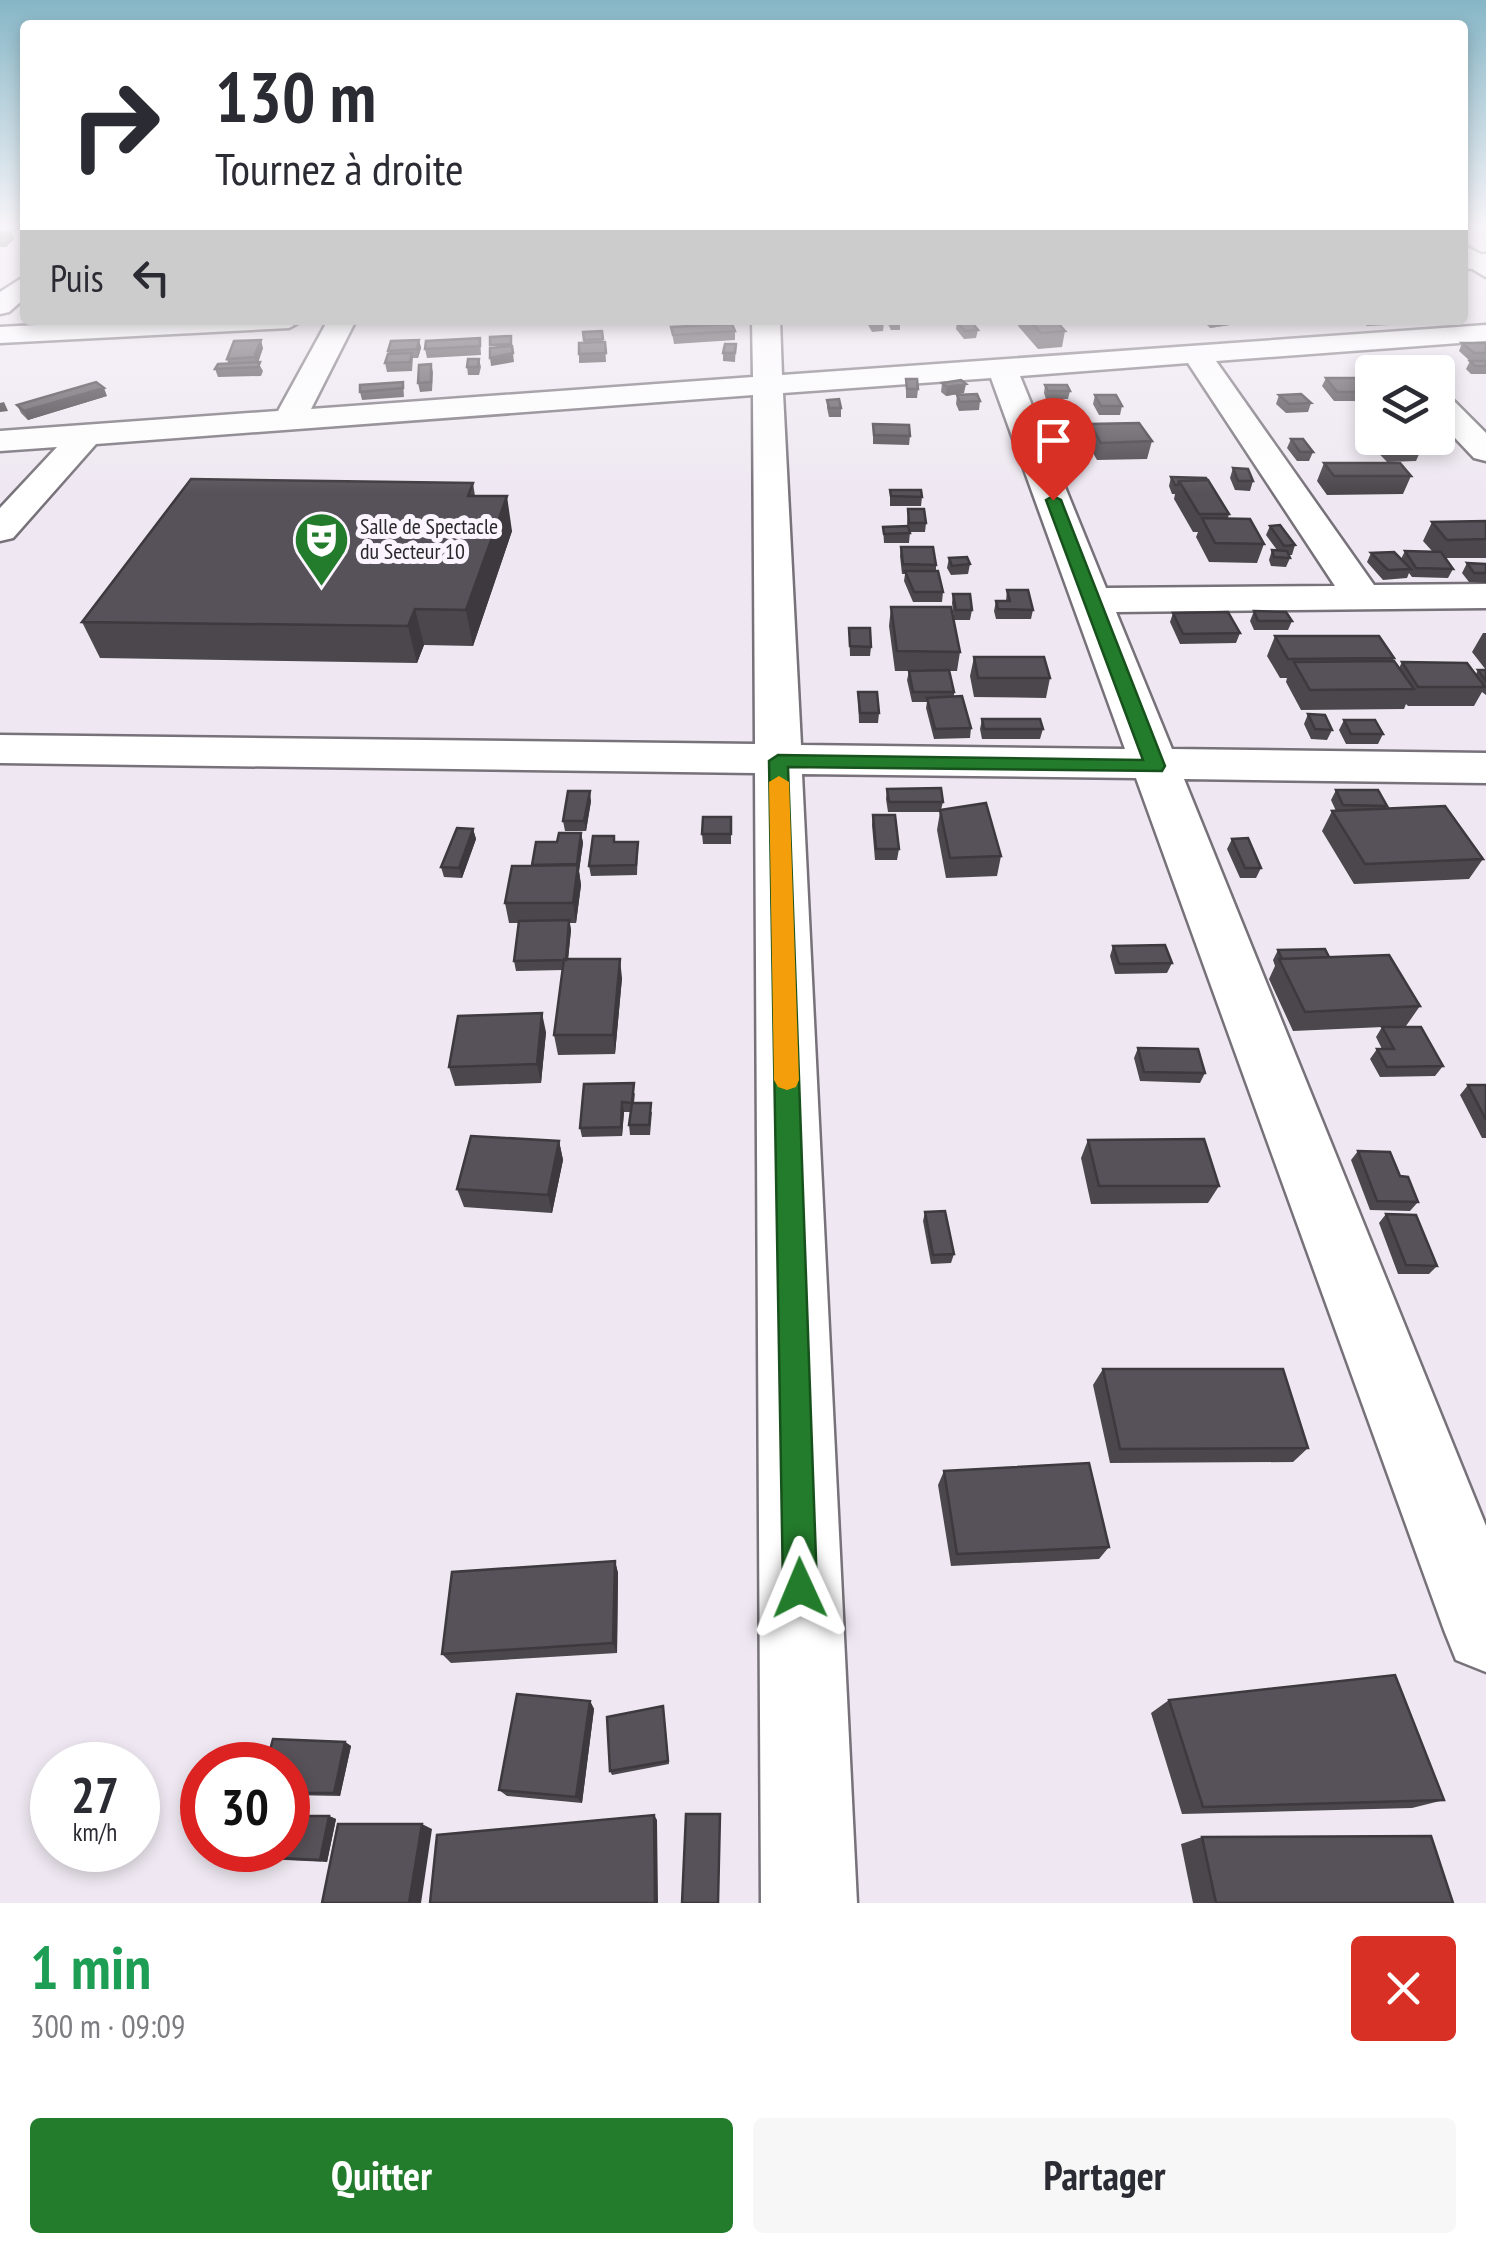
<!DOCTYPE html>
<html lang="fr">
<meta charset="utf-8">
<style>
body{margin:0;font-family:"PT Sans Narrow",sans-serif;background:#f7f7f7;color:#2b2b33;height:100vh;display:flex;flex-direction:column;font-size:38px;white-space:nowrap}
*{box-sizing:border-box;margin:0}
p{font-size:32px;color:#7c7c81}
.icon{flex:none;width:55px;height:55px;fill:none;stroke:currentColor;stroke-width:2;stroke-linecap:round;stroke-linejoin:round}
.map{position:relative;height:1903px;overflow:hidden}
.drawer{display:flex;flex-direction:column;background:#fff;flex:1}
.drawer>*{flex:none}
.guide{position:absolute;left:20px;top:20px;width:1448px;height:305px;border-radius:10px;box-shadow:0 5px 15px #0003;background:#fff;color:#2b2b33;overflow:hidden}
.buttons{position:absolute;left:1355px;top:355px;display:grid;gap:20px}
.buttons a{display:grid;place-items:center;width:100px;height:100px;border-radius:10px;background:#fff;box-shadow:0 5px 15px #0003;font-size:50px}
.speed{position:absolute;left:30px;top:1742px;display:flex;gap:20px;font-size:50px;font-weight:700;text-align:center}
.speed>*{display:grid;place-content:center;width:130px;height:130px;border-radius:50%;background:#fff;box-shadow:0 5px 15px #0003;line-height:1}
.speed small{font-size:25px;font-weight:400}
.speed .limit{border:15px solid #d22;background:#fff;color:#111}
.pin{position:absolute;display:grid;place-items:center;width:85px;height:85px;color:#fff;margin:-102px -42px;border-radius:50% 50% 50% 0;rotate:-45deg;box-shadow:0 0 10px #0007}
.pin .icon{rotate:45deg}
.me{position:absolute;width:110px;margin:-55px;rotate:359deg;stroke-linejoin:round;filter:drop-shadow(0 0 8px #0008)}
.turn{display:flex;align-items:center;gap:35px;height:210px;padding:0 30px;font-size:45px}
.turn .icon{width:130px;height:130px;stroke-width:2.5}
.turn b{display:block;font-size:70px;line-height:85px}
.then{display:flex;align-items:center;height:95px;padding:0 30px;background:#0003;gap:20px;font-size:38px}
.round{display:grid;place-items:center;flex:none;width:105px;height:105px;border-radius:10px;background:#f7f7f7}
.summary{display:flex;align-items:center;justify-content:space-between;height:170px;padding:0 30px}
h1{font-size:60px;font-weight:800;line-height:75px;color:#1e9e55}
.cta{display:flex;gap:20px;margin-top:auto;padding:20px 30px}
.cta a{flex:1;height:115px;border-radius:10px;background:#237c2b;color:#fff;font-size:40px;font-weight:800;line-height:115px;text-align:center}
.cta a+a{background:#f7f7f7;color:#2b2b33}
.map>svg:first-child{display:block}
</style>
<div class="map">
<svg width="1486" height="1903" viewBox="0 0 1486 1903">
<rect width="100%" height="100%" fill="#efe8f2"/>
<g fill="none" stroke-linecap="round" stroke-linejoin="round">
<defs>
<path id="minor" d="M1462 244 1486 257V277L1462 263Z
M25 276V298L9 312 0 314V292Z
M328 320H356L311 409 753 377 752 320H780L782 375 1486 325V341L1216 361 1374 585 1486 584V608L1116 612 1172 749 1486 753V783L1184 779 1486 1526V1672L1456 1660 1444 1630 1136 778 802 774 857 1903H761L755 773 0 763V735L755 744 753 395 96 444 13 538 0 541V508L57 447 0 451V431L278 411ZM1188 363 1335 586 1106 588 1020 376ZM991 378 1125 749 801 745 783 393Z
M1438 394 1449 396 1486 433V461L1474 458 1438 420Z"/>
<path id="major" d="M1486 254V268L1462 269V255Z
M128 320H303L289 328 0 343V327Z"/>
</defs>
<use href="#minor" stroke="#777179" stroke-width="5"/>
<use href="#major" stroke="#777179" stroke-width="5"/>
<use href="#minor" fill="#fff" fill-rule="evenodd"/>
<use href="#major" fill="#fff" fill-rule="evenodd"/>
</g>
<path fill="#4b474d" d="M0 232 14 239 6 247H0Z
M867 320H882L884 323 883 331 872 332 867 323Z
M886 320H900V330H891Z
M1019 320H1055L1065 331 1062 347 1038 349 1018 326Z
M1202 320H1238L1236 324 1210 328Z
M1360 320H1391L1389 325 1367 326Z
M957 321 978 330 976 338 964 339 956 329Z
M671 327 735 331V340L674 344Z
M602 331 603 342H605L606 362 579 363V343H584L583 332Z
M480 338 481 355 427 358 425 349Z
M419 340 421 348 418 358H413L412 371 387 372 385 363 389 354 388 351Z
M1462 343H1486V374H1471L1466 369 1470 361 1459 351Z
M736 344 735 362 723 361V353Z
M263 348 258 362 263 371 261 376 218 377 215 369 228 363 227 359Z
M479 359 481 367 479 375H468L467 367Z
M431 364 433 372 432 391 420 392 418 383Z
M1326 378 1372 390 1371 401H1334L1322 386Z
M906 379 918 389 917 398H906Z
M403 382 404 397 362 400 360 392Z
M942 383 964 393 946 396 941 392Z
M1045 385 1070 391 1068 399H1046L1044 393Z
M957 395 980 401 979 410 959 411 956 404Z
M1095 395 1122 406 1120 415H1099L1093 404Z
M1279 395 1311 403 1308 412 1286 413 1276 404Z
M107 396 28 420 21 413 17 405Z
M827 400 841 408V417H829L827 408Z
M873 424 910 436 909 445 873 444Z
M1090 424 1152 441 1147 459 1097 460 1086 441Z
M1372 434V438H1406L1420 452 1416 461 1387 462 1369 443Z
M1291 439 1313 452 1309 461H1297L1287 448Z
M1324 463 1411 476 1403 494 1327 495 1317 481Z
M1233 468 1253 481 1250 491 1235 490 1230 478Z
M1171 477 1229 514 1228 518 1264 544 1257 563 1209 562 1196 537 1198 532H1193L1174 499 1175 494H1172L1169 486Z
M473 483 475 496 512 531 473 646 424 645 417 663 100 658 82 622Z
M890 490 922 497 921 506H890Z
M908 509 926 523 925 532H910L909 543H884L883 527 907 526Z
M1486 521V558H1446L1453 569 1448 578 1412 577 1409 573 1407 578 1383 580 1367 562 1371 553 1401 559 1405 551H1432L1423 541 1432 522Z
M1270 526 1295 545 1292 555H1289L1290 558 1286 567 1271 566 1269 560 1272 550H1277L1266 535Z
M901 547 936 565V571L943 592 942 602H913L904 581 905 574H902L900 556Z
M949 558 970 564 968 574 951 575 947 568Z
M1467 563 1486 564V583L1469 582 1462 573Z
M1007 590 1033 610 1031 619H996L994 611 996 601H1006Z
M953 594 972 610 970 620H954L952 603Z
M891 607 960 652 957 671H949L954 692V697L971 728 970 738 934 739 926 708 927 702H912L907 680 909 671H895L889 626Z
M1254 611 1292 621 1288 630H1254L1250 621Z
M1173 613 1240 633 1236 643 1180 644 1170 622Z
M849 628 871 647 870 656H850Z
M1483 633H1486V670L1472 652Z
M1275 636 1394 658 1393 661 1399 668 1402 662 1476 674 1478 670H1486V695L1482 692 1474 706H1408L1406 704 1404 709 1301 710 1286 682 1287 678H1280L1267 656Z
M974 657 1050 678 1046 698 974 697 970 676Z
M858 692 879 713 878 723H859Z
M1308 714 1332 730 1327 740 1311 739 1304 724Z
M982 719 1043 729 1040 739H982L980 729Z
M1344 720 1383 734 1378 744H1346L1339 730Z
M887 789 943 802 941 810 1001 856 997 876 946 878 937 830 940 812H888L886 799Z
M1336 790 1387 806 1385 809 1483 859 1469 879 1354 884 1322 831 1332 811H1336L1331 800Z
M591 801 586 831H565L563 821Z
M873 815 899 849 897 860H875L872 825Z
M731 817V844H703L702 834Z
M473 829 476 839 462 878 444 877 441 867Z
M581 833 583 843 579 871 581 885 576 923H570L571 930 568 959 622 978 615 1054 558 1055 554 1035 563 970 516 971 514 961 519 923H509L505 903 532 865 557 842Z
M614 836 615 842H638L637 875 591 876 589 866Z
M1232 839 1261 868 1256 878H1240L1227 849Z
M1113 946 1172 963 1167 973 1115 974 1110 956Z
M1278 950 1329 957 1420 1006 1406 1026 1293 1031 1269 979 1275 966 1273 960Z
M1382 1027 1443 1066 1435 1076 1380 1077 1370 1059 1377 1049H1382L1376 1037Z
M546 1032 541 1083 455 1086 449 1067Z
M1138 1048 1205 1073 1200 1083 1140 1081 1134 1058Z
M1468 1085H1486V1138H1482L1460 1095Z
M635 1093 634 1103 652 1112 650 1135H630L629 1125 631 1112H624L622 1136 582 1137 580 1128Z
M1088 1140 1219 1186 1208 1203 1091 1204 1081 1158Z
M559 1141 563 1160 552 1213 464 1207 457 1189Z
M1358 1151 1400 1176 1418 1202 1410 1211 1370 1210 1351 1160Z
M925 1212 954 1254 951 1263 931 1264 923 1221Z
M1386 1214 1437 1266 1429 1274H1398L1379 1223Z
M1103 1369 1308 1448 1293 1462 1110 1463 1093 1385Z
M944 1471 1109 1547 1099 1559 951 1566 938 1485Z
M615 1561 618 1573 617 1653 451 1663 442 1654Z
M1169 1700 1444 1800 1412 1808 1182 1814 1151 1713Z
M590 1701 594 1709 582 1803 507 1796 499 1790Z
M664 1711 669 1764 612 1775 610 1771Z
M345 1742 351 1746 340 1796 288 1795V1765Z
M329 1816 336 1819 327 1862 265 1859 257 1857Z
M1202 1837 1453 1903H1193L1181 1844Z"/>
<path fill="#3d393e" d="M11 232 14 239 6 247 3 240Z
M1212 320H1238L1236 324 1210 328Z
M261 340 263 348 257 366 254 357Z
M419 340 421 348 418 358 417 349Z
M513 353 514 362 491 366 490 358Z
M966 384 964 393 946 396 947 387Z
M104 388 107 396 28 420 24 411Z
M4 402 8 411 0 412V403Z
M507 496 512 531 473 646 466 610Z
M415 609 424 645 417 663 408 626Z
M590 791 591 801 586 831 584 821Z
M473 829 476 839 462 878 459 868Z
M581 833 583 843 579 871 581 885 576 923 573 903Z
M569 920 571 930 567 970 566 960Z
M620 959 622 978 615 1054 613 1035Z
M542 1013 546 1032 541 1083 537 1064Z
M622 1102 624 1112 622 1136 621 1127Z
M559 1141 563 1160 552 1213 548 1195Z
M615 1561 618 1573 617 1653 613 1643Z
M590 1701 594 1709 582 1803 576 1797Z
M345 1742 351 1746 340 1796 334 1793Z
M654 1815 657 1820 658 1903H655Z
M329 1816 336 1819 327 1862 320 1860Z
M422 1824 432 1829 421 1903H409Z"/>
<path fill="#575259" stroke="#3d393e" stroke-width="2.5" d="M0 232H11L3 240H0Z
M871 320H882L884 323H873Z
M970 320 978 330 965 331 957 321Z
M1029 320H1055L1065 331 1041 333Z
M732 324 735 331 673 335 671 327Z
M602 331 603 339 584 340 583 332Z
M511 336V344L490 345V337Z
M480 338V346L425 349 426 341Z
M261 340 254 357 227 359 234 341Z
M419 340 417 349 388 351 391 341Z
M605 342 606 353 579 354V343Z
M1462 343H1486V353H1474Z
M725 344H736L735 353H723Z
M512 346 513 353 490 358V348Z
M412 353 410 362 385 363 388 354Z
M468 359H479L478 367H467Z
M1470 361H1486V366H1475Z
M260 362 258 367 215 369 218 364Z
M431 364V382L418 383 419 365Z
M1326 378H1362L1372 392H1337Z
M906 379H917L918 389H907Z
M961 380 966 384 947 387 942 383Z
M96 382 104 388 24 411 17 405Z
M403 382V388L360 392V385Z
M1045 385H1067L1070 391H1048Z
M977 394 980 401 960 402 957 395Z
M1301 394 1311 403 1289 404 1279 395Z
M1095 395H1116L1122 406H1101Z
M839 399 841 408H829L827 400Z
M1139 423 1152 441 1101 443 1090 424Z
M873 424 909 425 910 436 874 435Z
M1376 438H1406L1420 452 1391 453Z
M1291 439H1303L1313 452H1300Z
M1324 463H1400L1411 476H1334Z
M1233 468 1248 469 1253 481H1238Z
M1171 477 1206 478 1207 480 1179 481 1178 485H1175Z
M191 479 473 483 468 496H507L466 610 415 609 408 626 82 622Z
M1208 480 1229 514H1199L1179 481Z
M890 490H921L922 497 891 496Z
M908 509H924L926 523H909Z
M1202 518 1250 519 1264 544 1215 543Z
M1486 521V539L1447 540 1432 522Z
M1280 525 1295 545 1284 546 1270 526Z
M908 526 910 533 884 534 883 527Z
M901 547H933L936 565 903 564Z
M1272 550 1287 551 1290 558 1274 557Z
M1405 551 1441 552 1453 569 1416 568Z
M1394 552 1411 569 1388 570 1371 553Z
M967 557 970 564 952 566 949 558Z
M1467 563 1486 564V573H1474Z
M905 571H938L943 592H914Z
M1007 590H1028L1033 610 998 609 996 601H1010Z
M953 594H970L972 610H956Z
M891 607H951L960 652 897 651Z
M1254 611 1286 612 1292 621H1258Z
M1228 612 1240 633 1183 634 1173 613Z
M849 628H870L871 647 850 646Z
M1275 636H1379L1394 658 1288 659Z
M974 657H1044L1050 678H978Z
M1394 661 1414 689 1310 690 1294 662Z
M1402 662 1467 663 1485 687H1418Z
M949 670 954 692H913L909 671Z
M1478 670H1486V681Z
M858 692H877L879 713H860Z
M962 696 971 728 935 729 927 698Z
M1308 714 1325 715 1332 730 1315 729Z
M982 719H1040L1043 729H984Z
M1344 720H1375L1383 734H1351Z
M941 788 943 802H889L887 789Z
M1336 790H1378L1387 806 1343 805Z
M568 791H590L584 821H563Z
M986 803 1001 856 950 858 940 810Z
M1445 806 1483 859 1365 864 1332 811Z
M873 815H895L899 849H876Z
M703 817H731V834H702Z
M457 828 473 829 459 868 441 867Z
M559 833H581L577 864 532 865 536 842H557Z
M593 836H614V842H638L636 865 589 866Z
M1248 838 1261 868H1245L1232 839Z
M578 865 573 903H505L512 866Z
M569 920 566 960 514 961 519 921Z
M1165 945 1172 963 1119 964 1113 946Z
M1325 949 1329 957 1282 959 1278 950Z
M1389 955 1420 1006 1305 1012 1279 959Z
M564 959H620L613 1035H554Z
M542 1013 537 1064 449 1067 458 1016Z
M1382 1027H1421L1443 1066 1387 1067 1377 1049H1394Z
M1138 1048 1198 1049 1205 1073 1144 1072Z
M634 1083 632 1103H651L649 1125H629L632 1103 622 1102 621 1127 580 1128 584 1084Z
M1468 1085H1486V1120Z
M471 1136 559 1141 548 1195 457 1189Z
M1204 1139 1219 1186H1099L1088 1140Z
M1358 1151 1390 1152 1400 1176 1408 1177 1418 1202 1377 1201Z
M945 1211 954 1254 933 1255 925 1212Z
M1386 1214 1416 1215 1437 1266 1406 1265Z
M1103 1369H1283L1308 1448 1120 1449Z
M1089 1463 1109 1547 957 1554 944 1471Z
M615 1561 613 1643 442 1654 452 1572Z
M1395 1675 1444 1800 1203 1807 1169 1700Z
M517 1694 590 1701 576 1797 499 1790Z
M663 1706 668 1761 610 1771 607 1717Z
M273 1739 345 1742 334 1793H288V1765H266Z
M686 1814H720L718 1903H682Z
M654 1815 655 1903H430L437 1835Z
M288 1816H329L320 1860 257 1857 259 1850H288Z
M338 1824H422L409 1903H322Z
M1431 1836 1453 1903H1216L1202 1837Z"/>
<linearGradient id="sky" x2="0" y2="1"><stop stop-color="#86b6c6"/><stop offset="0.46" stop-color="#f8f5f9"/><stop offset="1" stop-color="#f8f5f9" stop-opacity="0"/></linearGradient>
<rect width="1486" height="493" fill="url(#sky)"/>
<path fill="#237c2b" stroke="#17511c" stroke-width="2.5" d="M1053 496 1061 500 1165 766 1162 771 788 767 817 1588 812 1600 800 1605 788 1600 783 1588 769 761 778 755 1143 760 1046 500Z"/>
<path fill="#f59e0b" d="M779 776 789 782 799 1080 796 1087 787 1090 778 1087 774 1080 769 782Z"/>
<defs>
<symbol id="theatre-pin" viewBox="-11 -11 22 30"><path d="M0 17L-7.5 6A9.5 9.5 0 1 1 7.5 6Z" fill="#237c2b" stroke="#fcf5ff"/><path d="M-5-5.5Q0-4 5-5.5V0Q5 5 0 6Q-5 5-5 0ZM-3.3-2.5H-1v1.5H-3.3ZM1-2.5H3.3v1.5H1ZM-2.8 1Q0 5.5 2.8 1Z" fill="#fff"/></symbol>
</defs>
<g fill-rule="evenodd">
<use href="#theatre-pin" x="290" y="508" width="63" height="86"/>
</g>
<g text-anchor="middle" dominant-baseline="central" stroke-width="10" stroke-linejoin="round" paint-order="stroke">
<g font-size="22" fill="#2a282b" stroke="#fcf5ff" text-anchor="start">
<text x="360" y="526">Salle de Spectacle<tspan x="360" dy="25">du Secteur 10</tspan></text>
</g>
</g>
</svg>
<div class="buttons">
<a><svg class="icon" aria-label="layers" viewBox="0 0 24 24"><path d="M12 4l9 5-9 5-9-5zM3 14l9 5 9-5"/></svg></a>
</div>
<div class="speed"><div>27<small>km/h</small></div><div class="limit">30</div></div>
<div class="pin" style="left:1053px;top:500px;background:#d93025"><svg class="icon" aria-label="arrive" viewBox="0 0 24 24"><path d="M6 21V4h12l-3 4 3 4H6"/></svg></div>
<svg class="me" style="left:800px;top:1588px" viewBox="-20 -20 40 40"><path d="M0-17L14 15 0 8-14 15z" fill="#237c2b" stroke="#fff" stroke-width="4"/></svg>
<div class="guide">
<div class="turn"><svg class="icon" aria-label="right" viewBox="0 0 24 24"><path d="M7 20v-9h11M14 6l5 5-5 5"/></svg><div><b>130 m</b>Tournez à droite</div></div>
<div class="then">Puis<svg class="icon" aria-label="left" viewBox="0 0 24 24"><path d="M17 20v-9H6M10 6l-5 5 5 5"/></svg></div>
</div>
</div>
<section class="drawer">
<div class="summary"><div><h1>1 min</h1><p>300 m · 09:09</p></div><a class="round" style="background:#d93025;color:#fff"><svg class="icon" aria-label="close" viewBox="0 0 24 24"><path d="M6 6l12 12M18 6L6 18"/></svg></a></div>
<div class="cta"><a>Quitter</a><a>Partager</a></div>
</section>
